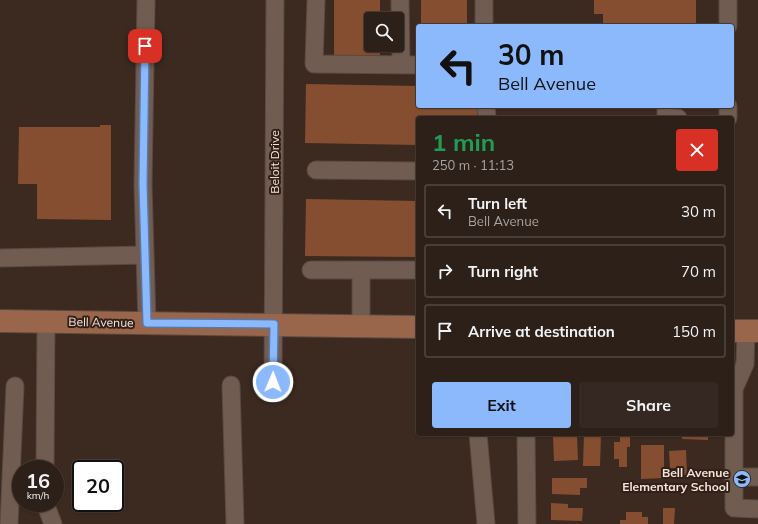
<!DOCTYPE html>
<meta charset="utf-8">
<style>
body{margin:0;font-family:Mulish,sans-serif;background:#352822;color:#f1f3f6;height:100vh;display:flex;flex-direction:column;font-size:15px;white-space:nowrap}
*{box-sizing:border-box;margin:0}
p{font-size:13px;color:#a7a3a2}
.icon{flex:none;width:22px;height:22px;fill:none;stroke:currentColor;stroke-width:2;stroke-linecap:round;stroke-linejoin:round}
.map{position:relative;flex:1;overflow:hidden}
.details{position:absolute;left:416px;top:116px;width:318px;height:320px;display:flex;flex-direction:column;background:#2d2019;border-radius:4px;box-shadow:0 1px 3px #0004,0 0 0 1px #483e38}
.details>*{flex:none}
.guide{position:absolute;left:416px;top:24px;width:318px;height:84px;border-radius:4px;box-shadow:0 1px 3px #0004,0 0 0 1px #483e38;background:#8bb9fc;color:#111;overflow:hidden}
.buttons{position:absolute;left:364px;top:12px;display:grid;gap:8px}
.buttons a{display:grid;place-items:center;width:40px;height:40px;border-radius:4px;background:#2d2019;box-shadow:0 1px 3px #0004,0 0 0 1px #483e38;font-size:20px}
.speed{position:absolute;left:12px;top:460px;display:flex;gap:8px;font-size:20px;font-weight:700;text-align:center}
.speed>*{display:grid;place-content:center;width:52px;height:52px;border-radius:50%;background:#2d2019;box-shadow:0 1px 3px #0004,0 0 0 1px #483e38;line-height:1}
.speed small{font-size:10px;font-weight:400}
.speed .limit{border:2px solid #111;border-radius:6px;background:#fff;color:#111}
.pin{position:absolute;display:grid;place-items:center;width:34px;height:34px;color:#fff;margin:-17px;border-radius:8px;box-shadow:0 2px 6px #0006}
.me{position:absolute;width:44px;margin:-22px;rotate:1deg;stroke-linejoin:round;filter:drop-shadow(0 0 3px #0008)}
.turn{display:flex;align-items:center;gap:14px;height:84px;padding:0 16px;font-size:18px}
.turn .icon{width:52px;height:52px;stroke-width:2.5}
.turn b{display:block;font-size:28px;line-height:34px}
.round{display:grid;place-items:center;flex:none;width:42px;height:42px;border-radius:4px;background:#352822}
.summary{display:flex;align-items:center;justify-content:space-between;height:68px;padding:0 16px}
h1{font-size:24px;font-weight:700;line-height:30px;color:#1e9e55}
.cta{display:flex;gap:8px;margin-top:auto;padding:8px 16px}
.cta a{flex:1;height:46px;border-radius:4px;background:#8bb9fc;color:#111;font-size:16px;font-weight:700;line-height:46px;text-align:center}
.cta a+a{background:#352822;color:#f1f3f6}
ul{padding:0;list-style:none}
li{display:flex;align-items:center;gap:12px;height:54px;margin:0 8px 6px;padding:0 8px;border:2px solid #483e38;border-radius:4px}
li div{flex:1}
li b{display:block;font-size:15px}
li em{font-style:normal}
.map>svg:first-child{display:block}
</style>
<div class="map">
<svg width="758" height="524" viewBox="0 0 758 524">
<rect width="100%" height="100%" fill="#3c2a21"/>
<path fill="#864e31" d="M334 0H380V19H371V45H380V58H334Z
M421 0H467V26H421Z
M594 0H696V26H603V14H594Z
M306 84 418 86V106H477V118H418V145L305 143Z
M100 125H111V220L37 219V184H18L19 127H100Z
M306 199 418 201V257L305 256Z
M584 434 601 435 600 466H583Z
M620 434H630V447H627V467H619V459H614V442H620Z
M682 434H708V440L682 439Z
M577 436 578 460 554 461 553 437Z
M641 445H664V478L641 479Z
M686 450 687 475H676V468H670L669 451Z
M552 478H587V488H580V495L552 494Z
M551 503 568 504V508H583L582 521 551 520Z
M663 508H675L674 524H663Z
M626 512H642V517H648V524H620V520H626Z"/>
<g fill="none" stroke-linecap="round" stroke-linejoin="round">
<defs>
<path id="minor" d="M146 0 143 184 147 323
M316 0 314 64 418 65
M400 0 401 65
M484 0V26
M728 26V0
M486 106 487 118
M666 106V118H678
M728 118V106
M316 170 418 171
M0 258 145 255
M311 270H418
M361 270V326
M746 331 745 364 734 389V477H758
M273 382 275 0
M231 385 235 524
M478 434 486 524
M526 434 527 524
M45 469 46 321
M734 477V508L758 509
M45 503 53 524
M9 524 15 386"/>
<path id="major" d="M0 321 418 327
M732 331H758"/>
</defs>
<use href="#minor" stroke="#584942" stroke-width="19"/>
<use href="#major" stroke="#584942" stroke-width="24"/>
<use href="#minor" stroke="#715c52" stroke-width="17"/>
<use href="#major" stroke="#99664c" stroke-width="22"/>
</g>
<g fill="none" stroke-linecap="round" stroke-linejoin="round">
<defs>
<path id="route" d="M145 46 143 184 147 323 274 324 273 382"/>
</defs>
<use href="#route" stroke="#5a78a4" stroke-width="10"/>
<use href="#route" stroke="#8bb9fc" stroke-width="7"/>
</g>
<defs>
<symbol id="school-disc" viewBox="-11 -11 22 22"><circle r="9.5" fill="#8bb9fc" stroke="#322017"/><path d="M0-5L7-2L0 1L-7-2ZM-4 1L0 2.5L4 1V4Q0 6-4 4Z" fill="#111"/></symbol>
</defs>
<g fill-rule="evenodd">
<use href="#school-disc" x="732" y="469" width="20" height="20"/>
</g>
<g text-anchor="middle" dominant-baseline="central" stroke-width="4" stroke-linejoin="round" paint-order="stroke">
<g font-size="12" fill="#f3e6e0" stroke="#322017">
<text transform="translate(274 162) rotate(-90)">Beloit Drive</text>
<text transform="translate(101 322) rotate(1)">Bell Avenue</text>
</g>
<g font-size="12" font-weight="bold" fill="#f3e6e0" stroke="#322017" text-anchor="end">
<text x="729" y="472">Bell Avenue<tspan x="729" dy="14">Elementary School</tspan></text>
</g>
</g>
</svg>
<div class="buttons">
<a><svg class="icon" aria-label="search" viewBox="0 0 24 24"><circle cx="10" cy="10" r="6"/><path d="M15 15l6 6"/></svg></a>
</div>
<div class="speed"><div>16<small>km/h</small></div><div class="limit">20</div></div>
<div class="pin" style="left:145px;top:46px;background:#d93025"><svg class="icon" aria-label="arrive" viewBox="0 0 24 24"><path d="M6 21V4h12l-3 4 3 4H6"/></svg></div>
<svg class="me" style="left:273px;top:382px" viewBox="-20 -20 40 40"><circle r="17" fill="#8bb9fc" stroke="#fff" stroke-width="3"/><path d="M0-11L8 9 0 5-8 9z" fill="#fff"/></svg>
<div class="guide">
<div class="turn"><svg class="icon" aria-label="left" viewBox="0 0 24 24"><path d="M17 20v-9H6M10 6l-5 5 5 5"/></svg><div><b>30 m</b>Bell Avenue</div></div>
</div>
<section class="details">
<div class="summary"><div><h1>1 min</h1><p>250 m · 11:13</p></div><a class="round" style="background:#d93025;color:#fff"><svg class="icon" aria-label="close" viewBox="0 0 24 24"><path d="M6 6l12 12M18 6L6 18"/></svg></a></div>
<ul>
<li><svg class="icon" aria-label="left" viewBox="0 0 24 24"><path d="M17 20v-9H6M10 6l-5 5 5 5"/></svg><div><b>Turn left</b><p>Bell Avenue</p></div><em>30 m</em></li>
<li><svg class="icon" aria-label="right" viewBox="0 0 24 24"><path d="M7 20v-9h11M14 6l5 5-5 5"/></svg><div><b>Turn right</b></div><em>70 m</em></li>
<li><svg class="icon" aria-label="arrive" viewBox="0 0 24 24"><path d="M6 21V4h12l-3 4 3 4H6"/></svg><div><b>Arrive at destination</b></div><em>150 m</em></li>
</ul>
<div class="cta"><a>Exit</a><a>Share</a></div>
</section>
</div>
